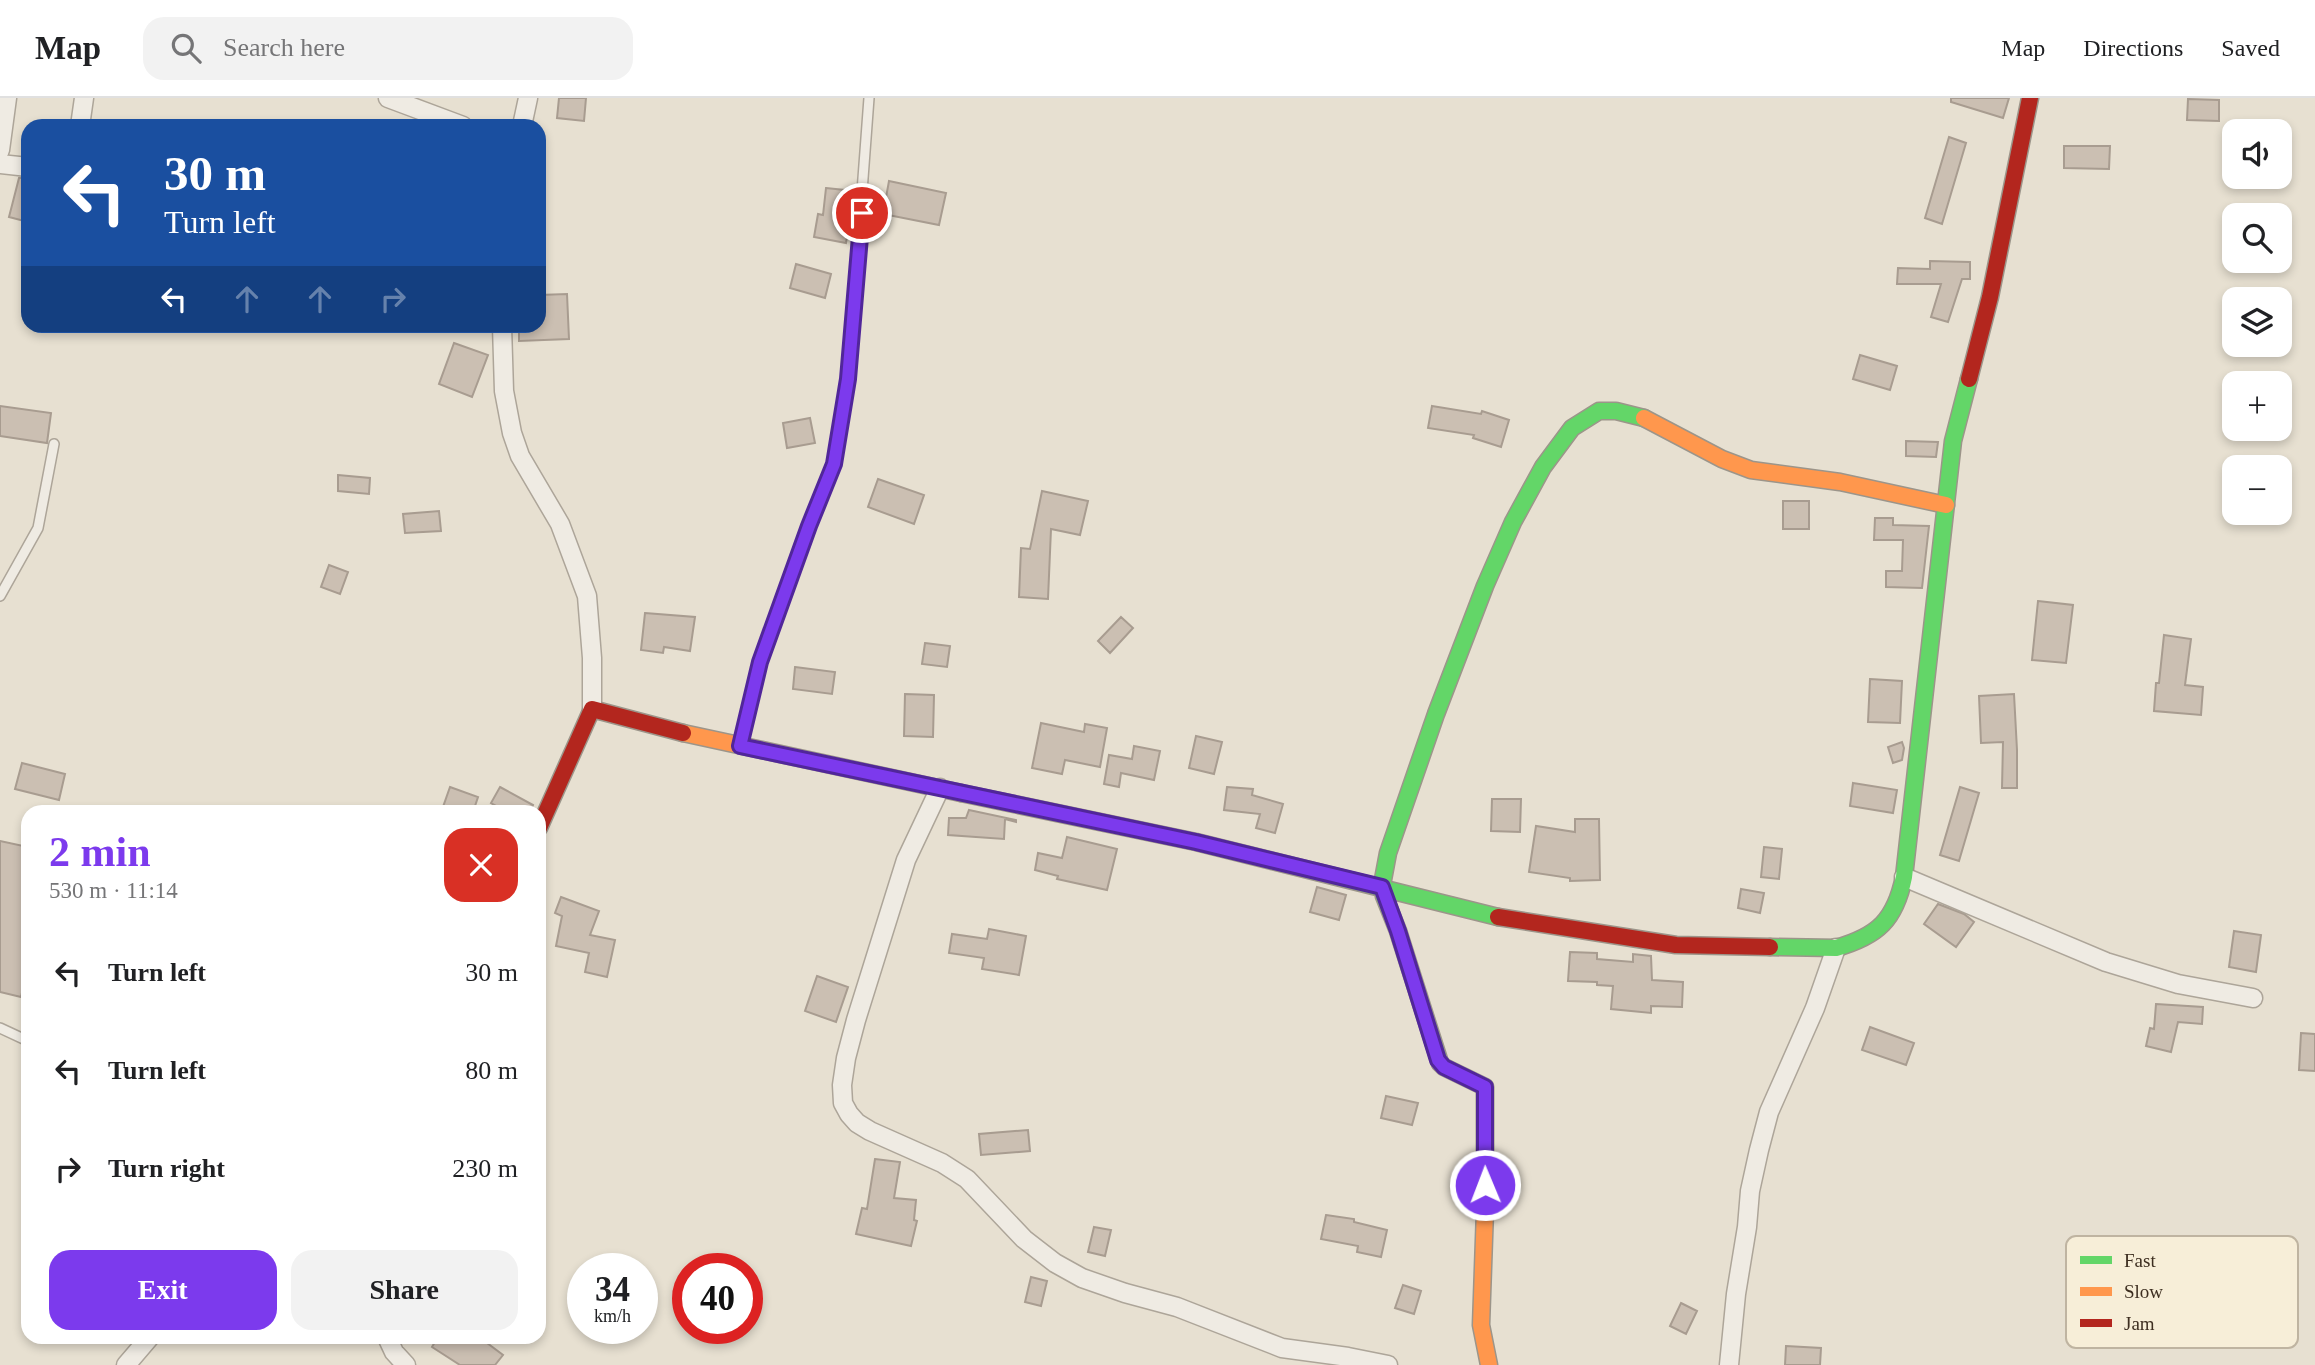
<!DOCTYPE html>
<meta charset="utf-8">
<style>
body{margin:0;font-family:"Times New Roman",serif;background:#f2f2f2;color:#202124;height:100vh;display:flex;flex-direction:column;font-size:26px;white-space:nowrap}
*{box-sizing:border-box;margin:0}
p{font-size:23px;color:#757577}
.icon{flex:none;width:38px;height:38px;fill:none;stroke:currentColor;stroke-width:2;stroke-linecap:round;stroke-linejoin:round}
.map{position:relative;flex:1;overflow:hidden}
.side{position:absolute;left:21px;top:707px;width:525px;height:539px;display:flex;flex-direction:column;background:#fff;border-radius:21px;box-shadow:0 4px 10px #0003}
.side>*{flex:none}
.top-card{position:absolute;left:21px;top:21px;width:525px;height:214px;border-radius:21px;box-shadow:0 4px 10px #0003;background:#1a4fa0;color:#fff;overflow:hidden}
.fabs{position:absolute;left:2222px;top:21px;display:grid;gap:14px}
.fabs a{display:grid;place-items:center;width:70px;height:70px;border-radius:14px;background:#fff;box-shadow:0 4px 10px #0003;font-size:35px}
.speed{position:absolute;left:567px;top:1155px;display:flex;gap:14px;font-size:35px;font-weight:700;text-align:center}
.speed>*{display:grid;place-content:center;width:91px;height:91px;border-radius:50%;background:#fff;box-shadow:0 4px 10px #0003;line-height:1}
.speed small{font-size:18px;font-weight:400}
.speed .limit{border:10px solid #d22;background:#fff;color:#111}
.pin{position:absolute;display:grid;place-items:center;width:60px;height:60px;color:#fff;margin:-30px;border:4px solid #fff;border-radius:50%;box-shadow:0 2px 7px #0007}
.me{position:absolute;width:77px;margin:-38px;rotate:359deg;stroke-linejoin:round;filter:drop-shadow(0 0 5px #0008)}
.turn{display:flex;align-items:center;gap:24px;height:147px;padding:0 28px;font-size:32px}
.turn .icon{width:91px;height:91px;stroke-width:2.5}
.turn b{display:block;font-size:49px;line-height:60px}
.lanes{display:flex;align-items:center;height:66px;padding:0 28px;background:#0003;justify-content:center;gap:35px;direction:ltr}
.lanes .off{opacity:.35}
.round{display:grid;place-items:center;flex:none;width:74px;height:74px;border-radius:21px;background:#f2f2f2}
.headline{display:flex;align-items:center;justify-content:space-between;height:119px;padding:0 28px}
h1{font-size:42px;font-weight:600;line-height:52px;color:#7c3aed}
.action{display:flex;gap:14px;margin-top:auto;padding:14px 28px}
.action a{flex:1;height:80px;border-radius:21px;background:#7c3aed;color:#fff;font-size:28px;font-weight:600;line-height:80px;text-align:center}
.action a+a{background:#f2f2f2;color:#202124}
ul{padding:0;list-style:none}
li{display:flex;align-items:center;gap:21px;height:98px;padding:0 28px}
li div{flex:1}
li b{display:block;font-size:26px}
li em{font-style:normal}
header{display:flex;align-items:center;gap:42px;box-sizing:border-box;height:98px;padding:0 35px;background:#fff;border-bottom:2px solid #e0e0e0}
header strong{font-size:33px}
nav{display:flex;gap:38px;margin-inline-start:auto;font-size:24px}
.search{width:490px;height:63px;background:#f2f2f2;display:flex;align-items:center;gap:18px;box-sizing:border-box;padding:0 24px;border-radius:21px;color:#757577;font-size:26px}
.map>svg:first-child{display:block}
</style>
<header>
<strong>Map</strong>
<div class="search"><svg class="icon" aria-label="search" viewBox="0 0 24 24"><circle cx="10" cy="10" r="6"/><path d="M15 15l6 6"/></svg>Search here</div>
<nav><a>Map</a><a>Directions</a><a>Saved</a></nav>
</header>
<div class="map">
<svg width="2315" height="1267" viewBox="0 0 2315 1267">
<rect width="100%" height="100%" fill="#e7e0d1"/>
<path fill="#cbbfb2" stroke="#a89c90" stroke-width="2" d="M559 0H586L584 23 557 20Z
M1951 0H2009L2003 20 1951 4Z
M2188 1 2219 2V23L2187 22Z
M1949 39 1966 45 1942 126 1925 120Z
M2064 48H2110L2109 71 2064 70Z
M19 80H28V124L9 119Z
M889 83 946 95 939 127 883 116Z
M826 90 854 93 846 145 814 139 818 116 823 117Z
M1930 163 1970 164V181H1962L1948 224 1931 219 1941 186H1897L1898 170 1930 171Z
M796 166 831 176 825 200 790 190Z
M567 196 569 241 519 243V228H539V197Z
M454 245 488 257 472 299 439 286Z
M1860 257 1897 268 1890 292 1853 281Z
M0 308 51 315 47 345 0 338Z
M1432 308 1481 316 1482 313 1509 322 1501 349 1473 340 1474 337 1428 330Z
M810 320 815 345 787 350 783 325Z
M1906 343 1938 344 1936 359 1906 358Z
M338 377 370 380 369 396 338 393Z
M878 381 924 397 914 426 868 409Z
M1042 393 1088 403 1080 437 1051 431 1048 501 1019 499 1021 450 1030 451Z
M1783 403H1809V431H1783Z
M439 413 441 433 405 435 403 416Z
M1875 420H1893V427L1929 428 1922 490 1886 489V473H1902L1903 442H1874Z
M329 467 348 474 340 496 321 489Z
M2038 503 2073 507 2066 565 2032 562Z
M645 515 695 519 690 553 664 549 663 555 641 552Z
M1121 519 1133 530 1110 555 1098 543Z
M2164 537 2191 541 2185 587 2203 589 2201 617 2154 613 2156 585H2159Z
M925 545 950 548 947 569 922 566Z
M795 569 835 574 832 596 793 591Z
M1870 581 1902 583 1900 625 1868 624Z
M905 596 934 597 933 639 904 638Z
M2014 596 2017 652V690H2002L2003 644 1981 645 1979 598Z
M1041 625 1084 634 1085 626 1107 630 1100 669 1065 662 1062 676 1032 670Z
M1196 638 1222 644 1214 676 1189 670Z
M1902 644 1904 650 1902 662 1893 665 1888 649Z
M1134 648 1160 653 1154 682 1121 675 1119 689 1104 686 1109 657 1132 661Z
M22 665 65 676 59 702 15 691Z
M1853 685 1897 692 1893 715 1850 708Z
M450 689 478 699 473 714H457L443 709Z
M500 689 533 707 530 714H507L491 705Z
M1227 689 1253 691 1252 697 1283 706 1275 735 1256 730 1260 716 1224 712Z
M1960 689 1979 695 1959 763 1940 757Z
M1492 701H1521L1520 734 1491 733Z
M969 712 1016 722V724L1005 721 1004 741 948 737 949 720H966Z
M1575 721H1599L1600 782 1570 783V780L1529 774 1536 728 1575 734Z
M1067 739 1117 751 1107 792 1057 781 1058 778 1035 772 1038 755 1062 760Z
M0 743 28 749V869L21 899 0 894Z
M1764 749 1782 751 1779 781 1761 779Z
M1317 789 1346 797 1339 822 1310 814Z
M1741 791 1764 795 1760 815 1738 810Z
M561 799 599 813 590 837 615 842 607 879 585 874 589 855 556 848 562 818 555 815Z
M1938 806 1964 816 1974 824 1956 849 1924 826Z
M989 831 1026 838 1019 877 982 871 984 860 949 855 952 836 987 841Z
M2234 833 2261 837 2256 874 2229 869Z
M1570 854 1597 855V861L1633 864V856L1651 858 1652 882 1683 884 1682 909 1651 908V915L1611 911 1613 888 1597 887V884L1568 883Z
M817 878 848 889 836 924 805 913Z
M2156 906 2203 909 2202 926 2178 924 2171 954 2146 948 2150 930 2154 931Z
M1870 929 1914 945 1906 967 1862 952Z
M2301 935 2315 936V973L2299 972Z
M1386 998 1418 1005 1412 1027 1381 1020Z
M1028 1032 1030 1053 981 1057 979 1036Z
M875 1061 900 1064 894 1100 916 1102 914 1122 917 1123 911 1148 856 1136 862 1110 867 1111Z
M1326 1117 1354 1121V1124L1387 1132 1381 1159 1357 1154 1358 1148 1321 1141Z
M1094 1129 1111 1132 1105 1158 1088 1154Z
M1031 1179 1047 1183 1041 1208 1025 1204Z
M1403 1187 1421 1193 1414 1216 1395 1210Z
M1681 1205 1697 1213 1686 1236 1670 1228Z
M438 1239H479L503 1257 495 1267H460L432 1249Z
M1786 1248 1821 1250 1820 1267H1785Z"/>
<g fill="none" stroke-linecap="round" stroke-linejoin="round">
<defs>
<path id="lane" d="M0 498 38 430 54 346
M740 645 760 564 834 366 848 281 869 0
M0 930 28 943"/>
<path id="street" d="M388 0 463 28
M80 28 84 0
M522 28 528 0
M0 52 7 0
M0 66 28 69
M502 228 504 293 512 335 520 358 560 426 587 498 592 560V611
M940 690 906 762 856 922 846 960 842 987 843 1005 849 1016 857 1025 870 1033 942 1065 967 1081 1024 1141 1055 1165 1082 1180 1125 1195 1177 1209 1282 1250 1348 1259 1388 1267
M1904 779 2106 864 2178 886 2253 900
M387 1239 394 1254 406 1267
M126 1267 150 1239
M1729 1267 1736 1196 1747 1129 1750 1093 1759 1052 1769 1014 1815 910 1836 850"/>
<path id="fast" d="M961 695 1196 744 1498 819
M1770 849 1836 850C1878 838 1895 822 1904 779L1953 343 1969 281
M1440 965 1398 833 1384 798 1382 787 1388 755 1436 616 1485 488 1513 424 1543 369 1572 330 1599 313H1616L1644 320"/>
<path id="slow" d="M1644 320 1722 361 1751 372 1840 384 1946 407
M683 635 961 695
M1440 965 1444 969 1485 989V1112L1481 1227 1489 1267"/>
<path id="jam" d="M1969 281 1990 199 2030 0
M539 730 592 611 683 635
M1498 819 1676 847 1770 849"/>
</defs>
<use href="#lane" stroke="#ada599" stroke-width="12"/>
<use href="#street" stroke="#ada599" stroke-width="21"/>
<use href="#fast" stroke="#9c958a" stroke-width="19"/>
<use href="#slow" stroke="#9c958a" stroke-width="19"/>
<use href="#jam" stroke="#9c958a" stroke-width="19"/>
<use href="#lane" stroke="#efebe3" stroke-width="9"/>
<use href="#street" stroke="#efebe3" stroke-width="18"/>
<use href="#fast" stroke="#63d668" stroke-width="16"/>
<use href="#slow" stroke="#ff974d" stroke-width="16"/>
<use href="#jam" stroke="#b3261e" stroke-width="16"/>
</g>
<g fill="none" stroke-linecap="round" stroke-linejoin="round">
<defs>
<path id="route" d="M862 115 848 281 834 366 809 428 760 564 740 648 1196 744 1382 789 1398 833 1438 962 1444 969 1485 989V1087"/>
</defs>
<use href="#route" stroke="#51269a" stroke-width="18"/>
<use href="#route" stroke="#7c3aed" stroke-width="12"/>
</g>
<rect x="2066" y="1138" width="232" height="112" rx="10" fill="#f7eed8" stroke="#bfb4a1" stroke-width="2"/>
<rect x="2080" y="1158" width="32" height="8" fill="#63d668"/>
<rect x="2080" y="1189" width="32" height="9" fill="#ff974d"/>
<rect x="2080" y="1221" width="32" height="8" fill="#b3261e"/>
<g font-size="19" fill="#3d2e20">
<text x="2124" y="1169">Fast</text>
<text x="2124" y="1200">Slow</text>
<text x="2124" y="1232">Jam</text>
</g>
</svg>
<div class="fabs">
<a><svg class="icon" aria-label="sound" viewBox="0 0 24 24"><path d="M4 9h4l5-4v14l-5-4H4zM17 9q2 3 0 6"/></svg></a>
<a><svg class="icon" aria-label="search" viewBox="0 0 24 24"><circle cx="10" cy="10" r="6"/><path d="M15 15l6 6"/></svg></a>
<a><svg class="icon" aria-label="layers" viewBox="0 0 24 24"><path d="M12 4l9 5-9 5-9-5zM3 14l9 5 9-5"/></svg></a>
<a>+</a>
<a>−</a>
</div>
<div class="speed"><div>34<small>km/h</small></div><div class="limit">40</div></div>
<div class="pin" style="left:862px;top:115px;background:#d93025"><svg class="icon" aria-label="arrive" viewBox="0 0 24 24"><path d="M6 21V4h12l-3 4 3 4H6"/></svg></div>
<svg class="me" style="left:1485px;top:1087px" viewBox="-20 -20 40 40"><circle r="17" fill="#7c3aed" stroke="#fff" stroke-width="3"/><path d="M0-11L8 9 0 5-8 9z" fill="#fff"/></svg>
<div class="top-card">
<div class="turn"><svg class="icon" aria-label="left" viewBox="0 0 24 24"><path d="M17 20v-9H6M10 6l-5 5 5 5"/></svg><div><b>30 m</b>Turn left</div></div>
<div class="lanes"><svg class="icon" aria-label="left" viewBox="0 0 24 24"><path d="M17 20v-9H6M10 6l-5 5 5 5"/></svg><svg class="icon off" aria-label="ahead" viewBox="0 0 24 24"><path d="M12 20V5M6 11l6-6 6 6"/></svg><svg class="icon off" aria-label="ahead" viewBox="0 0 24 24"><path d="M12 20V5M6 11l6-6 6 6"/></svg><svg class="icon off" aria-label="right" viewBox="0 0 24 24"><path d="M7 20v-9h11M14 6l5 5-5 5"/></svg></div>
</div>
<section class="side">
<div class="headline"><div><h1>2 min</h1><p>530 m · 11:14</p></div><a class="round" style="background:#d93025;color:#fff"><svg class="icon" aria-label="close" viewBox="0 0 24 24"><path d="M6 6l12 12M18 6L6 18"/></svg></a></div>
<ul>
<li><svg class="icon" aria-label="left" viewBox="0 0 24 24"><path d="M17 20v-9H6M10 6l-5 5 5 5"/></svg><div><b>Turn left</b></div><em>30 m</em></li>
<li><svg class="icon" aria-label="left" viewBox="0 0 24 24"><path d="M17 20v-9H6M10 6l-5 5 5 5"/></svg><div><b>Turn left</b></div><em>80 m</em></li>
<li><svg class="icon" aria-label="right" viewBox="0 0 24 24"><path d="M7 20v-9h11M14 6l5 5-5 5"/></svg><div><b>Turn right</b></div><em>230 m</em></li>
</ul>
<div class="action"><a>Exit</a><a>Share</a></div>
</section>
</div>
